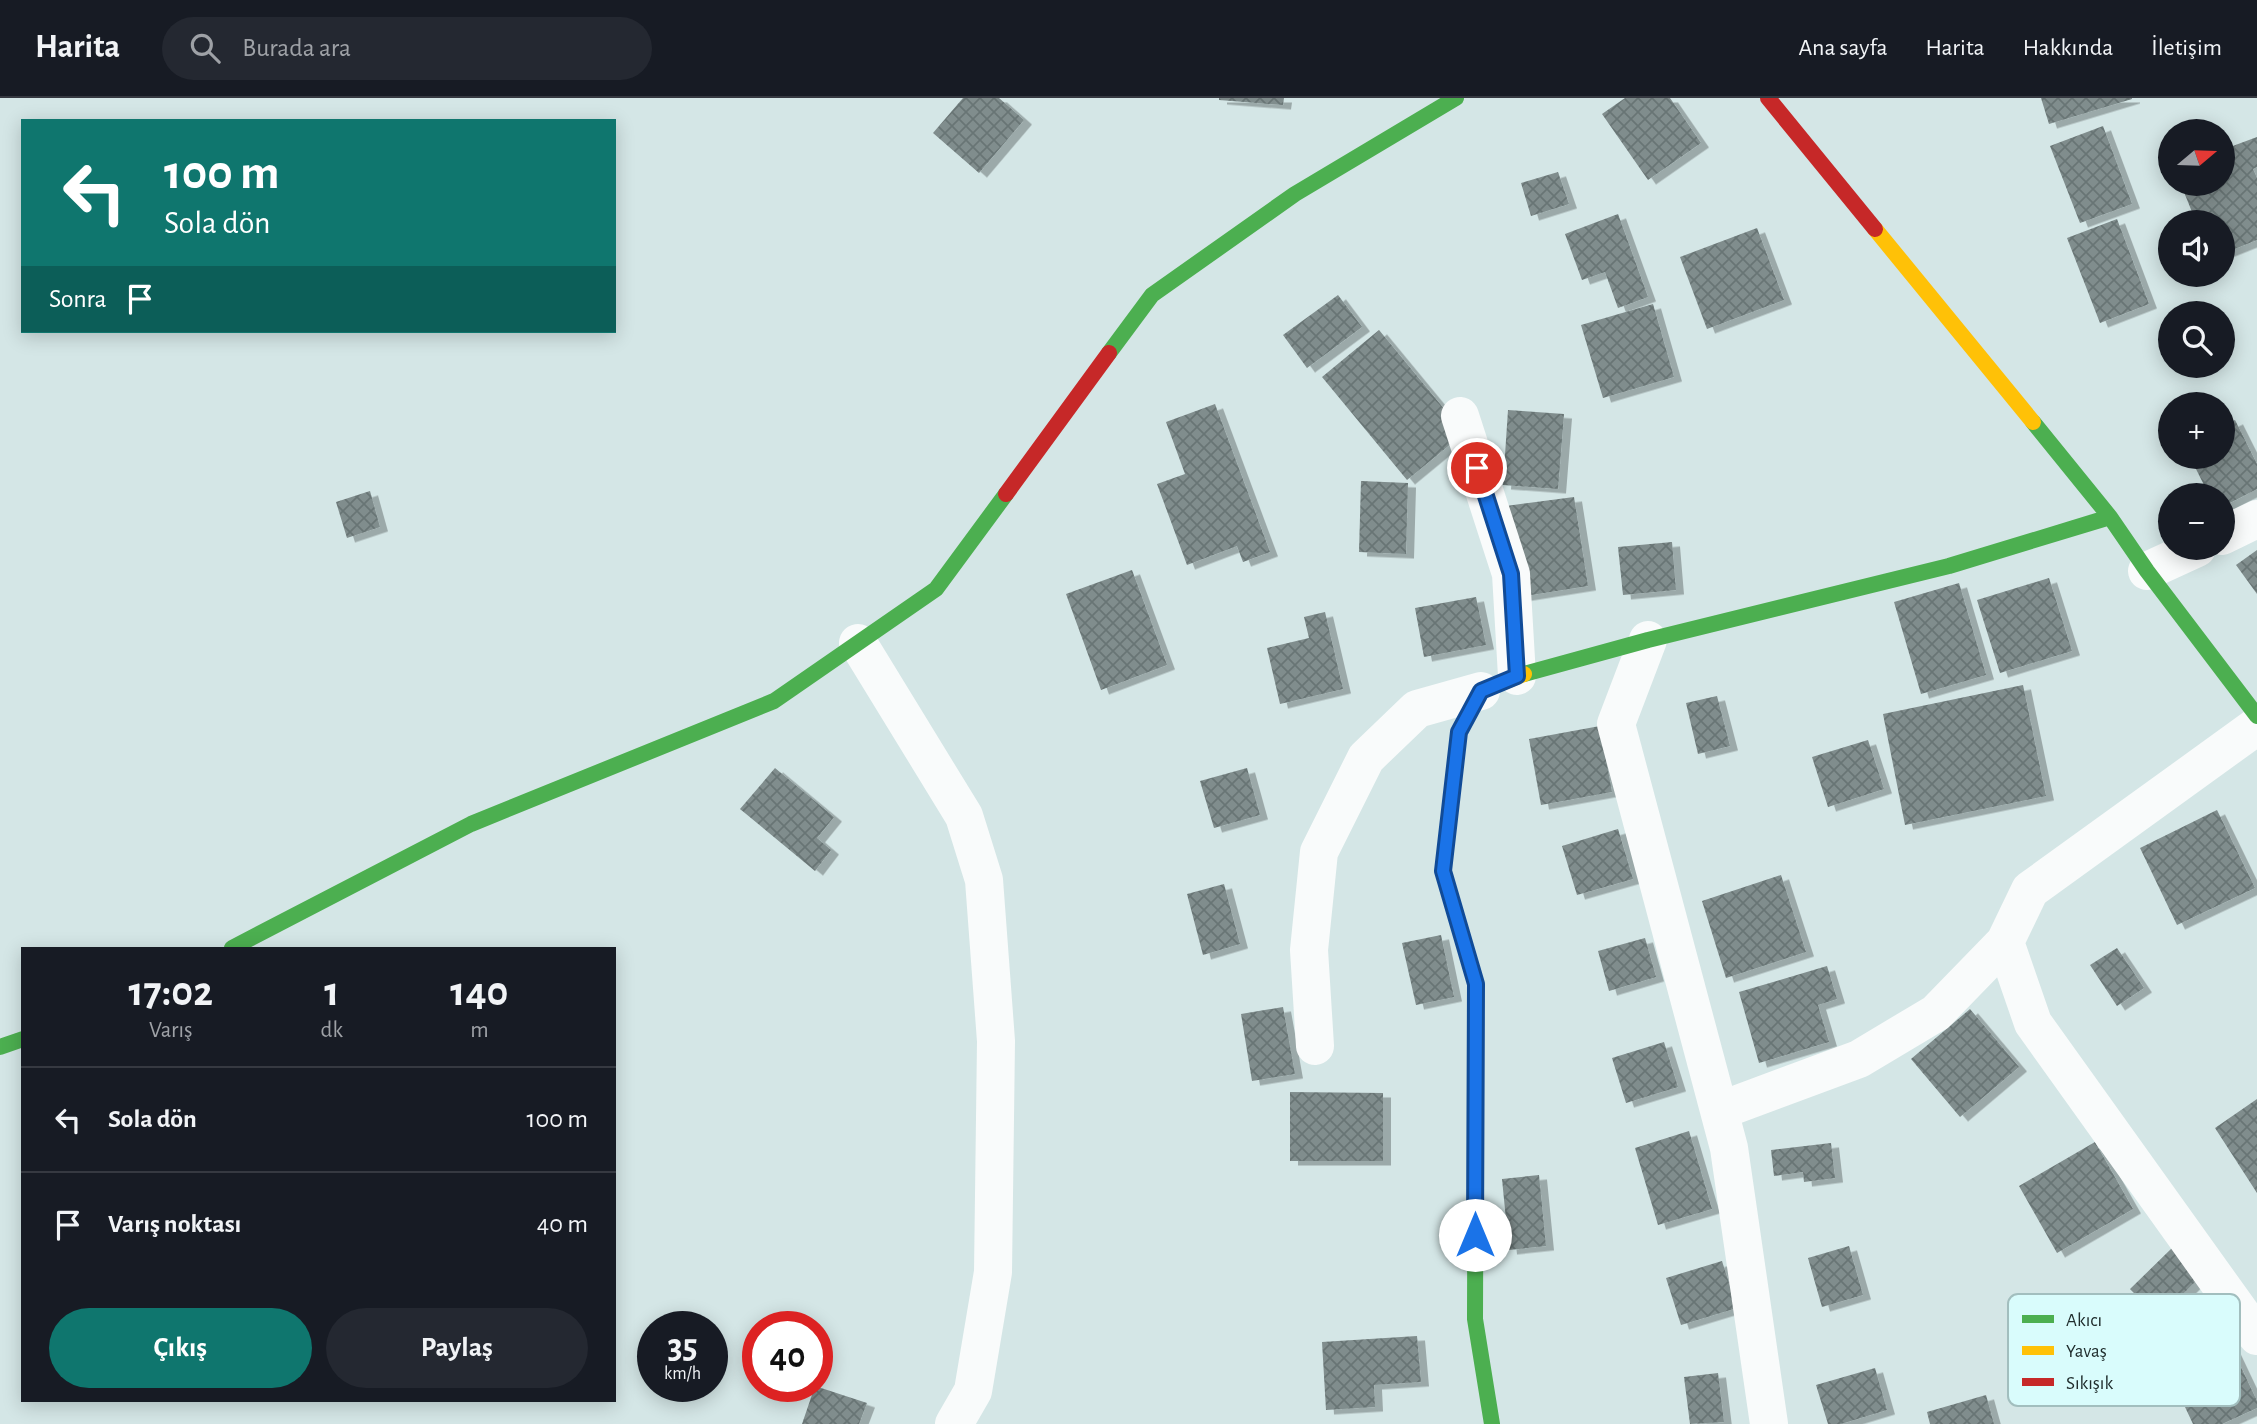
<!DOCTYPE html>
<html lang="tr">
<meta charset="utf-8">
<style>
body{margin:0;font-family:"Alegreya Sans",sans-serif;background:#242831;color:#f1f3f6;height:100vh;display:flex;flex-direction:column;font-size:26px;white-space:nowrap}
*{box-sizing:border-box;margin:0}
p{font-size:23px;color:#9ea1a6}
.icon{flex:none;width:38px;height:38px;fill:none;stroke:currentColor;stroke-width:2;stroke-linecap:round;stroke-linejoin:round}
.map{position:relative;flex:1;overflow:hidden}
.drawer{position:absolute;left:21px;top:849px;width:595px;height:455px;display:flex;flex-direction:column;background:#171b24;border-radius:0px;box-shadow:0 4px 18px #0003}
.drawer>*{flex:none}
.banner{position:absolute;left:21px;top:21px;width:595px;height:214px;border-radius:0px;box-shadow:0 4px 18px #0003;background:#0f766e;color:#fff;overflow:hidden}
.needle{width:46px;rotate:71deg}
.tools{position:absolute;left:2158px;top:21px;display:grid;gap:14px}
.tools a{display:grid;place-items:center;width:77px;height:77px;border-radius:50%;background:#171b24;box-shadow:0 4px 18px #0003;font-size:35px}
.speed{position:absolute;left:637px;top:1213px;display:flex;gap:14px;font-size:35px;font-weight:700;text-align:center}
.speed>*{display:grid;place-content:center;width:91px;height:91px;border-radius:50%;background:#171b24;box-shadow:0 4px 18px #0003;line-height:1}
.speed small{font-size:18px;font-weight:400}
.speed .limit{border:10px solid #d22;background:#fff;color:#111}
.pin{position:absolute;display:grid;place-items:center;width:60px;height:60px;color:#fff;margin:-30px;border:4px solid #fff;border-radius:50%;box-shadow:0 2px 7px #0007}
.me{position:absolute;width:77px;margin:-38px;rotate:0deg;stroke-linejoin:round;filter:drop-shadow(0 0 5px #0008)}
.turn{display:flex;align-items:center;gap:24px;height:147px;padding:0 28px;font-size:32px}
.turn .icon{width:91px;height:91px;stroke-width:2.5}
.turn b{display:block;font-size:49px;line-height:60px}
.then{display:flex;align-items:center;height:66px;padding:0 28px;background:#0003;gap:14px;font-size:26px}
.eta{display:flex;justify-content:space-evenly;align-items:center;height:119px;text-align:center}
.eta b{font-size:42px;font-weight:700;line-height:49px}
.button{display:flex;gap:14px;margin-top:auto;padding:14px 28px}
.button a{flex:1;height:80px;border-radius:42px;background:#0f766e;color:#fff;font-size:28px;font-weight:700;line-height:80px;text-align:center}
.button a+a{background:#242831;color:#f1f3f6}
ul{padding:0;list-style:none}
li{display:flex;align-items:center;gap:21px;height:105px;padding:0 28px;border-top:2px solid #363941}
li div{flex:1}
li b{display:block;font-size:26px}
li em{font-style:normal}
header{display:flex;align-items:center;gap:42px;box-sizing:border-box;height:98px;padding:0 35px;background:#171b24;border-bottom:2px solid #363941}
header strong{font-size:33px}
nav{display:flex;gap:38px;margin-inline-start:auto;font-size:24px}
.search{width:490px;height:63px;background:#242831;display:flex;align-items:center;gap:18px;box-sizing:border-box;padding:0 24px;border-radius:38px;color:#9ea1a6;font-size:26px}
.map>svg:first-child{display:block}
</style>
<header>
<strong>Harita</strong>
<div class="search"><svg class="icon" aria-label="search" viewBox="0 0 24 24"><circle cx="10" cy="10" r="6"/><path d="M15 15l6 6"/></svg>Burada ara</div>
<nav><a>Ana sayfa</a><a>Harita</a><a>Hakkında</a><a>İletişim</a></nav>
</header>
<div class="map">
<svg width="2257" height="1326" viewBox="0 0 2257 1326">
<defs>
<pattern id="building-cross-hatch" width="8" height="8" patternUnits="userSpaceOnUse" patternTransform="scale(1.75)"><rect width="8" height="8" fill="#808d8d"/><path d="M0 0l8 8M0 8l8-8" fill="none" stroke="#687474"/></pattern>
<filter id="shadow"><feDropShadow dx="8" dy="4.5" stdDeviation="0" flood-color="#0004"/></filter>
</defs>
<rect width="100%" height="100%" fill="#d4e6e6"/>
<path fill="url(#building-cross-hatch)" filter="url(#shadow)" d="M963 0H999L1024 22 979 75 933 35Z
M1219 0H1284L1283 7 1219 2Z
M1625 0H1670L1701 45 1648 82 1602 16Z
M2041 0H2132V1L2049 26Z
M2103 28 2132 106 2080 125 2050 48Z
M2257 39V69L2253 71 2257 80V142L2222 156V124H2196L2182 89 2192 86H2222V52Z
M1558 74 1569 106 1531 118 1521 85Z
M1618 116 1648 199 1618 210 1605 174 1582 182 1565 136Z
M2117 121 2149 206 2100 225 2067 140Z
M1757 130 1784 202 1707 231 1680 159Z
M1338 197 1362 229 1307 270 1283 237Z
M1653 206 1674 279 1603 300 1581 227Z
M1379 232 1464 335 1407 382 1322 279Z
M1215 306 1270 454 1243 464 1237 448 1187 467 1157 386 1185 376 1166 324Z
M1508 312 1564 316 1558 391 1503 387Z
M2235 322 2257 366V391L2222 409V397H2209L2190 359H2222V328Z
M1361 383 1408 385 1406 456 1359 454Z
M370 393 380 429 347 440 336 404Z
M1574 399 1588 488 1519 499 1506 408Z
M1672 444 1676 492 1623 497 1618 449Z
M2257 452V496L2236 467Z
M1132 472 1167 567 1101 592 1066 496Z
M2049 480 2072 553 2000 575 1977 502Z
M1959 485 1986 577 1921 596 1894 504Z
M1476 499 1486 547 1424 559 1415 510Z
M1325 514 1343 591 1280 606 1267 550 1309 540 1304 519Z
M2023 587 2046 698 1905 727 1883 616Z
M1717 598 1730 648 1698 656 1686 605Z
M1600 628 1612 694 1541 707 1529 641Z
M1868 642 1884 691 1828 709 1812 659Z
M775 670 834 719 817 740 831 752 815 773 740 711Z
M1247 670 1260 717 1214 730 1200 683Z
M2217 712 2255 790 2177 827 2140 750Z
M1618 731 1633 781 1577 797 1562 748Z
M1781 777 1806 854 1726 880 1702 803Z
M1224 786 1240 846 1203 857 1187 796Z
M1441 837 1454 899 1416 907 1402 845Z
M1645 840 1656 879 1609 893 1598 853Z
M2117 850 2144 890 2117 908 2090 867Z
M1827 868 1837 901 1818 907 1829 944 1759 965 1739 894Z
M1283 909 1295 976 1252 983 1241 916Z
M1970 911 2019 969 1960 1019 1911 961Z
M1664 944 1678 989 1626 1005 1612 960Z
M1290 994 1383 995V1063H1290Z
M2257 1001V1095L2215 1030Z
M1689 1033 1712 1111 1658 1127 1635 1050Z
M2095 1044 2133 1111 2057 1155 2019 1088Z
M1831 1045 1835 1080 1804 1084 1803 1074 1774 1078 1771 1052Z
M1539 1077 1546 1148 1509 1152 1502 1081Z
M1849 1148 1863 1197 1822 1209 1808 1160Z
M2172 1150 2200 1179 2159 1220 2130 1191Z
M1722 1163 1737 1210 1681 1227 1666 1180Z
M2222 1229 2257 1303V1310L2222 1326H2193L2161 1258Z
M1417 1238 1421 1284 1374 1287 1375 1309 1326 1312 1322 1244Z
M1875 1270 1887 1312 1841 1326H1828L1816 1287Z
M1718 1275 1724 1324 1690 1326 1684 1279Z
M815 1288 867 1305 859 1326H802Z
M1986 1297 1994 1326H1930L1927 1314Z"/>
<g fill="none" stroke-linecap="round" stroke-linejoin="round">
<path stroke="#f9fbfb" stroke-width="38" d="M1460 318 1511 476 1517 578
M2222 438 2257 421
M2147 473 2197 450
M1648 542 1616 626 1729 1050 1769 1326
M858 545 964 718 984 782 996 943 993 1174 973 1293 954 1326
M2257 628 2030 792 2005 844 2033 925 2257 1238
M1315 948 1309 852 1319 754 1366 660 1417 611 1481 593
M1719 1013 1859 961 1936 915 2005 844"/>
<path stroke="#4caf50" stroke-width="16" d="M1109 255 1152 197 1295 96 1456 0
M2033 324 2110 419 2147 473 2257 618
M1524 576 1648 542 1949 468 2110 419
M232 850 471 726 774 603 936 491 1006 396
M1471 869 1476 886 1475 1221 1492 1326
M0 949 23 941"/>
<path stroke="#ffc107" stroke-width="16" d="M1875 131 2033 324
M1471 869 1443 773 1459 634 1481 593 1524 576"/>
<path stroke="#c62828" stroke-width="16" d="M1768 0 1875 131
M1006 396 1109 255"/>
</g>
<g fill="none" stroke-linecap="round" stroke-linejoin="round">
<defs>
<path id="route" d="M1475 1137 1476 886 1443 773 1459 634 1481 593 1517 578 1511 476 1477 370"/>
</defs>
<use href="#route" stroke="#114b97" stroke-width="18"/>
<use href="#route" stroke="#1a73e8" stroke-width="12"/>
</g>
<rect x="2008" y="1196" width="232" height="112" rx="10" fill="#d9fcfc" stroke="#a2bebe" stroke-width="2"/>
<rect x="2022" y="1217" width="32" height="8" fill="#4caf50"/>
<rect x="2022" y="1248" width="32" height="9" fill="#ffc107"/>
<rect x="2022" y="1280" width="32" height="8" fill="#c62828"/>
<g font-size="19" fill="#202d2d">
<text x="2066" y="1228">Akıcı</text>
<text x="2066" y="1259">Yavaş</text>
<text x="2066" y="1291">Sıkışık</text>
</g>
</svg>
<div class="tools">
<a><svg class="needle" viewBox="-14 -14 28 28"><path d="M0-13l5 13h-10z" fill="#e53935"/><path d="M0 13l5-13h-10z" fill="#9ea1a6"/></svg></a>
<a><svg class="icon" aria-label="sound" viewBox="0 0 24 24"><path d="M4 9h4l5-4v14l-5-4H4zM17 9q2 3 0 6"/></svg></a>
<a><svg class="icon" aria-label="search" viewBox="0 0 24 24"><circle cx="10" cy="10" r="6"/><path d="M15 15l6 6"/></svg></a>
<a>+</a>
<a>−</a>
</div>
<div class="speed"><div>35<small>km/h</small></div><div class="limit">40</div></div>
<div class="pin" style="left:1477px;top:370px;background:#d93025"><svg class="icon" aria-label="arrive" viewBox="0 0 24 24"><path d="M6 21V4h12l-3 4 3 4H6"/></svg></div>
<svg class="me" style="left:1475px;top:1137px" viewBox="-20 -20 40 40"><circle r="19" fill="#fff"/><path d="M0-13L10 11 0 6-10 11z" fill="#1a73e8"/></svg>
<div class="banner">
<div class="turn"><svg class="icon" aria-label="left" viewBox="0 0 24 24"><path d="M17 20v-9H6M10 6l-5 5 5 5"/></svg><div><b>100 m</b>Sola dön</div></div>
<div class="then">Sonra<svg class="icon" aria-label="arrive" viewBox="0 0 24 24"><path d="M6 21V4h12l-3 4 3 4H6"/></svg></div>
</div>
<section class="drawer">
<div class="eta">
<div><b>17:02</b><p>Varış</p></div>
<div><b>1</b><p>dk</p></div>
<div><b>140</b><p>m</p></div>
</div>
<ul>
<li><svg class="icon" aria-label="left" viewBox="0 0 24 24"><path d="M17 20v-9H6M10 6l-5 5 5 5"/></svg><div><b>Sola dön</b></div><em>100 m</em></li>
<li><svg class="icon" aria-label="arrive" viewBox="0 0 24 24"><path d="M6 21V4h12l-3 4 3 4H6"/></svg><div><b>Varış noktası</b></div><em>40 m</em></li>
</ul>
<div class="button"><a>Çıkış</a><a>Paylaş</a></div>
</section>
</div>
